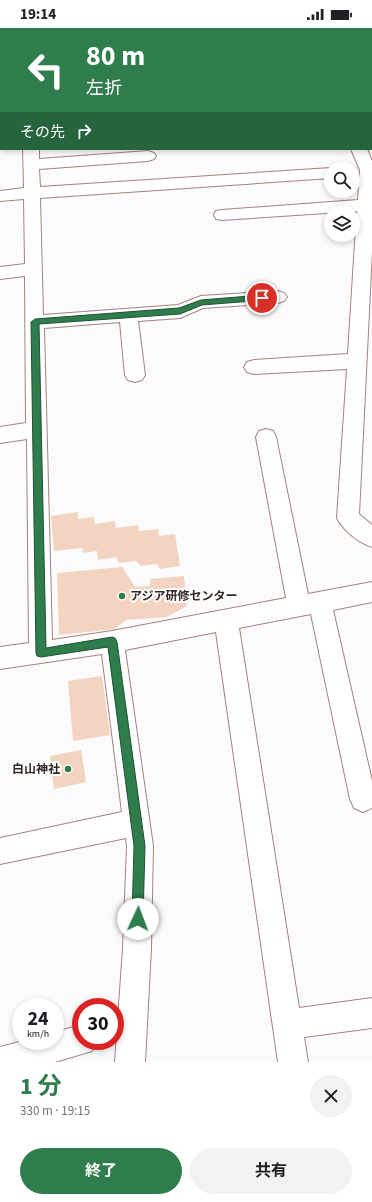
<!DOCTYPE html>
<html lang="ja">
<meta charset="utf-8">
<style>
body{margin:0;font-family:"Source Sans 3","Noto Sans JP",sans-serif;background:#f2f2f2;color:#202124;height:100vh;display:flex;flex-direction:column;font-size:15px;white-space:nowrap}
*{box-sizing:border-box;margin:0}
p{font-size:13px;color:#757577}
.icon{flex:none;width:22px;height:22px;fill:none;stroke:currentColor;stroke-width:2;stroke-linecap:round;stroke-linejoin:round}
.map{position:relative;height:1034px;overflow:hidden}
.sheet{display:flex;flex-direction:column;background:#fff;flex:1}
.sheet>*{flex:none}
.guide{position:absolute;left:0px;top:0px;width:372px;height:122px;box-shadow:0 2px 6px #0003;background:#2f7d4d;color:#fff;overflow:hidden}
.tools{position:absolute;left:324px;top:134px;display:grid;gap:8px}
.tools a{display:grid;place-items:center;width:36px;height:36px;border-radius:50%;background:#fff;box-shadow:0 2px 6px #0003;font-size:20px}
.speed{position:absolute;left:12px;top:970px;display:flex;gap:8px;font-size:20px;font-weight:700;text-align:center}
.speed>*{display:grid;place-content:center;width:52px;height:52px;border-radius:50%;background:#fff;box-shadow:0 2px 6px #0003;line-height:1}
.speed small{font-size:10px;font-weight:400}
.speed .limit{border:6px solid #d22;background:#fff;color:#111}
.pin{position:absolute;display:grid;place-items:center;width:34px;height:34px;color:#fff;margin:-17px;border:2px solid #fff;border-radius:50%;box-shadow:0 1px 4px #0007}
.me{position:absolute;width:44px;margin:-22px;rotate:2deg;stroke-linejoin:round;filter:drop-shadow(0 0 3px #0008)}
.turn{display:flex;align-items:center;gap:14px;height:84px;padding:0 20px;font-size:18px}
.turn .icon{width:52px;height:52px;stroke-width:2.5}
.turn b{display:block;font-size:28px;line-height:34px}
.then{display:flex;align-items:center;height:38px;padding:0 20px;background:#0003;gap:8px;font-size:15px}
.round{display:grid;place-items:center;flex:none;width:42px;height:42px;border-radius:21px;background:#f2f2f2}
.overview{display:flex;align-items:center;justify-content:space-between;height:68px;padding:0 20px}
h1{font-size:24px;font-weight:700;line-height:30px;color:#2f7d4d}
.button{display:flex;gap:8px;margin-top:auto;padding:8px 20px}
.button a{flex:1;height:46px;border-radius:24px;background:#2f7d4d;color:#fff;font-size:16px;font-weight:700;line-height:46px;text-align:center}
.button a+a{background:#f2f2f2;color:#202124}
.status{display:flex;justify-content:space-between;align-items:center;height:28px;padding:0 20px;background:#fff;direction:ltr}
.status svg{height:11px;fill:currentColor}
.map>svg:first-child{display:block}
</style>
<div class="status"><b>19:14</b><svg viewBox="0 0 49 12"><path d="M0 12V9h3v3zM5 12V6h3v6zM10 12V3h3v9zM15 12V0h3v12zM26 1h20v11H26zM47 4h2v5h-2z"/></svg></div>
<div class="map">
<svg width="372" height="1034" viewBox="0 0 372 1034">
<rect width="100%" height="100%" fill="#fbfbfb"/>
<path fill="#f2d4c1" d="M78 484V491L94 489 95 496 115 493 116 500 138 497 139 503 158 501 159 508 175 506 180 538 160 541 157 536 141 538 136 533 119 535 116 529 98 532 97 523 83 525 82 520 54 523 51 488Z
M122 539 135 559 150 558V551L184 548 187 578 167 589 126 592 115 601 59 607 57 545Z
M102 648 110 707 73 713 68 653Z
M81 722 86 754 54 761 50 728Z"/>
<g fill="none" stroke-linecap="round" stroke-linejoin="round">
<defs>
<path id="street" d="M19 0H33V1H19Z
M307 0H321V1H307Z
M0 43H1V51H0Z
M0 99H1V109H0Z
M23 121H39V131L148 123 154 125 156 128 154 131 148 133 39 141 40 159 331 140 335 141H331V150L40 170 43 287 178 277 201 268 278 263 284 265 287 269 284 273 278 275 203 280 180 290 138 293 145 347 142 352 135 354 128 352 125 347 120 294 44 300 52 612 112 603 286 570 256 409 259 403 266 401 273 403 276 409 308 566 372 554V574L333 582 372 753V780L363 784 354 780 350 771 311 586 239 600 299 980 372 970V1000L304 1009 308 1034H278L216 604 125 622 153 818 151 920 145 1034H115L123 920 127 818 126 810 0 836V810L122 784 102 626 0 641V619L29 615 27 411 0 415V399L26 395 25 248 0 251V239L25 236 24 171 0 173V163L24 160Z
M351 121H367L372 133V223L359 486 372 497V519C359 515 343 502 337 490L347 341 254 346 247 344 244 339 247 334 254 332 348 326 357 183 222 192 216 191 214 187 216 183 222 182 358 172 360 142Z
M81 997V1013H96L92 1023 55 1034H0V1019L23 1013H55V1004Z"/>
</defs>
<use href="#street" stroke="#a3827d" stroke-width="2"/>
<use href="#street" fill="#fff" fill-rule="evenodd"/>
</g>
<path fill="#2f7d4d" stroke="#1f5132" d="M262 267 265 268V272L202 277 180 286 39 296 46 620 112 609 115 610 117 614 145 818 143 891 142 895 138 897 134 895 132 891 134 818 108 619 41 629 37 628 36 625 31 294 35 291 179 280 201 272Z"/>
<g fill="#2f7d4d" stroke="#fff" stroke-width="1.5">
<circle cx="122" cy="568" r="4"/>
<circle cx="68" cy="741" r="4"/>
</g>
<g text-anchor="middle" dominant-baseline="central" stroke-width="4" stroke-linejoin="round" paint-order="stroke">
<g font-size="12" font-weight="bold" fill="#332624" stroke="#fff" text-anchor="start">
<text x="130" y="568">アジア研修センター</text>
<text x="60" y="741" text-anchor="end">白山神社</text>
</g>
</g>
</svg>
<div class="tools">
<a><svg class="icon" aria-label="search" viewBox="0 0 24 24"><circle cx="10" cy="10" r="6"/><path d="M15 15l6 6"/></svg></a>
<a><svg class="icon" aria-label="layers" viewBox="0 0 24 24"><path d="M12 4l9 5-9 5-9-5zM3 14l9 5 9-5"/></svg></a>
</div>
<div class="speed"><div>24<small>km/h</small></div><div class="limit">30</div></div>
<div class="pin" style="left:262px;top:270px;background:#d93025"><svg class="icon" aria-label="arrive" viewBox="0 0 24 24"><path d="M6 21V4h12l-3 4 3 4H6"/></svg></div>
<svg class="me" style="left:138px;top:891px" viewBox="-20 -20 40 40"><circle r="19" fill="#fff"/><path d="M0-13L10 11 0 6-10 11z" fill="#2f7d4d"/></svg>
<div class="guide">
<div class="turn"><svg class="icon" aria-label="left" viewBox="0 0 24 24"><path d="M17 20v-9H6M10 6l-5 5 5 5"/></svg><div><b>80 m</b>左折</div></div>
<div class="then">その先<svg class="icon" aria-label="right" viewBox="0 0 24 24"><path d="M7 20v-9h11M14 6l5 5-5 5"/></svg></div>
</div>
</div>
<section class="sheet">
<div class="overview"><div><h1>1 分</h1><p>330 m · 19:15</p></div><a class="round"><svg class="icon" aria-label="close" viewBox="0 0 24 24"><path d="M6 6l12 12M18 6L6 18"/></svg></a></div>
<div class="button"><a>終了</a><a>共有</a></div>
</section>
